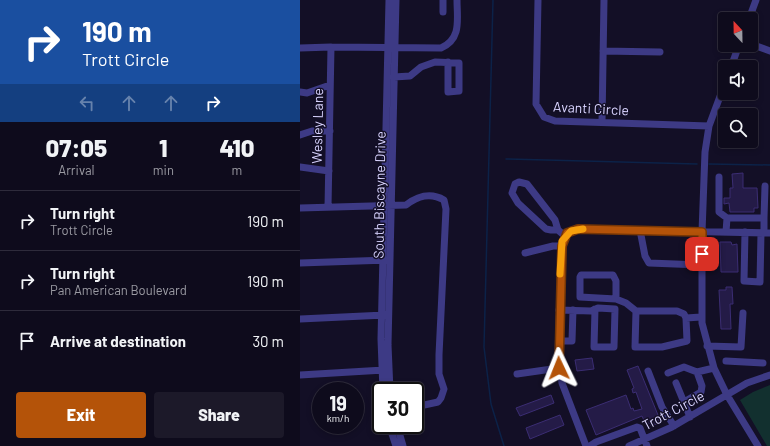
<!DOCTYPE html>
<style>
body{margin:0;font-family:Barlow,sans-serif;background:#1c1929;color:#f1f3f6;height:100vh;display:flex;flex-direction:column;font-size:15px;white-space:nowrap}
*{box-sizing:border-box;margin:0}
p{font-size:13px;color:#9b9ba3}
.icon{flex:none;width:22px;height:22px;fill:none;stroke:currentColor;stroke-width:2;stroke-linecap:round;stroke-linejoin:round}
.map{position:relative;flex:1;overflow:hidden}
.panel{display:flex;flex-direction:column;background:#0e0b1c;width:300px}
.panel>*{flex:none}
.guide{background:#1a4fa0;color:#fff;overflow:hidden}
.needle{width:26px;rotate:338deg}
.tools{position:absolute;left:418px;top:12px;display:grid;gap:8px}
.tools a{display:grid;place-items:center;width:40px;height:40px;border-radius:4px;background:#0e0b1c;box-shadow:0 2px 6px #0003,0 0 0 1px #2e2b3b;font-size:20px}
.speed{position:absolute;left:12px;top:382px;display:flex;gap:8px;font-size:20px;font-weight:700;text-align:center}
.speed>*{display:grid;place-content:center;width:52px;height:52px;border-radius:50%;background:#0e0b1c;box-shadow:0 2px 6px #0003,0 0 0 1px #2e2b3b;line-height:1}
.speed small{font-size:10px;font-weight:400}
.speed .limit{border:2px solid #111;border-radius:6px;background:#fff;color:#111}
.pin{position:absolute;display:grid;place-items:center;width:34px;height:34px;color:#fff;margin:-17px;border-radius:8px;box-shadow:0 2px 6px #0006}
.me{position:absolute;width:44px;margin:-22px;rotate:358deg;stroke-linejoin:round;filter:drop-shadow(0 0 3px #0008)}
.turn{display:flex;align-items:center;gap:14px;height:84px;padding:0 16px;font-size:18px}
.turn .icon{width:52px;height:52px;stroke-width:2.5}
.turn b{display:block;font-size:28px;line-height:34px}
.lanes{display:flex;align-items:center;height:38px;padding:0 16px;background:#0003;justify-content:center;gap:20px;direction:ltr}
.lanes .off{opacity:.35}
.eta{display:flex;justify-content:space-evenly;align-items:center;height:68px;text-align:center}
.eta b{font-size:24px;font-weight:800;line-height:28px}
.action{display:flex;gap:8px;margin-top:auto;padding:8px 16px}
.action a{flex:1;height:46px;border-radius:4px;background:#b45309;color:#fff;font-size:16px;font-weight:800;line-height:46px;text-align:center}
.action a+a{background:#1c1929;color:#f1f3f6}
ul{padding:0;list-style:none}
li{display:flex;align-items:center;gap:12px;height:60px;padding:0 16px;border-top:1px solid #2e2b3b}
li div{flex:1}
li b{display:block;font-size:15px}
li em{font-style:normal}
main{display:flex;flex:1;min-height:0}
.map>svg:first-child{display:block}
</style>
<main>
<section class="panel">
<div class="guide">
<div class="turn"><svg class="icon" aria-label="right" viewBox="0 0 24 24"><path d="M7 20v-9h11M14 6l5 5-5 5"/></svg><div><b>190 m</b>Trott Circle</div></div>
<div class="lanes"><svg class="icon off" aria-label="left" viewBox="0 0 24 24"><path d="M17 20v-9H6M10 6l-5 5 5 5"/></svg><svg class="icon off" aria-label="ahead" viewBox="0 0 24 24"><path d="M12 20V5M6 11l6-6 6 6"/></svg><svg class="icon off" aria-label="ahead" viewBox="0 0 24 24"><path d="M12 20V5M6 11l6-6 6 6"/></svg><svg class="icon" aria-label="right" viewBox="0 0 24 24"><path d="M7 20v-9h11M14 6l5 5-5 5"/></svg></div>
</div>
<div class="eta">
<div><b>07:05</b><p>Arrival</p></div>
<div><b>1</b><p>min</p></div>
<div><b>410</b><p>m</p></div>
</div>
<ul>
<li><svg class="icon" aria-label="right" viewBox="0 0 24 24"><path d="M7 20v-9h11M14 6l5 5-5 5"/></svg><div><b>Turn right</b><p>Trott Circle</p></div><em>190 m</em></li>
<li><svg class="icon" aria-label="right" viewBox="0 0 24 24"><path d="M7 20v-9h11M14 6l5 5-5 5"/></svg><div><b>Turn right</b><p>Pan American Boulevard</p></div><em>190 m</em></li>
<li><svg class="icon" aria-label="arrive" viewBox="0 0 24 24"><path d="M6 21V4h12l-3 4 3 4H6"/></svg><div><b>Arrive at destination</b></div><em>30 m</em></li>
</ul>
<div class="action"><a>Exit</a><a>Share</a></div>
</section>
<div class="map">
<svg width="470" height="446" viewBox="0 0 470 446">
<rect width="100%" height="100%" fill="#130f26"/>
<path fill="#12302f" d="M470 385V446H467L440 400 453 392Z"/>
<g fill="none" stroke-linecap="round" stroke-linejoin="round">
<path stroke="#0c2248" stroke-width="1.5" d="M193 0 184 347 191 404 204 446
M206 159 397 164
M409 164 470 165"/>
</g>
<path fill="#241b47" stroke="#3b2d73" d="M443 173V188H457L458 208H454V212H430L429 203 424 204V198H430V188H433L432 174Z
M420 242H431L432 245 437 244 438 272H421Z
M426 287H432L433 304H430L431 329H421L419 290H426Z
M292 358 294 369 277 371 275 360Z
M338 366 360 420H358L359 423 351 426 350 423 346 425 342 416 296 435 286 410 326 395 331 409 333 408 334 411 342 409 336 392 333 393 332 389 334 388 327 370Z
M251 395 254 403 220 416 216 408Z
M260 415 264 425 230 439 226 428Z"/>
<g fill="none" stroke-linecap="round" stroke-linejoin="round">
<path stroke="#3d3a85" stroke-width="7" d="M238 0 236 104 244 117 255 121 409 126
M143 12V0
M449 19 456 0
M451 44 470 51
M0 48 31 47 141 48C162 39 157 19 157 0
M303 51 360 52
M431 67 439 45
M94 77 110 76 121 67 135 62 159 63V91L148 92V62
M425 83 409 126 405 152 402 232V323L414 368 427 395 458 446
M0 92 7 93 30 85
M302 122 304 0
M0 135 12 131H30
M0 167 29 171
M419 177V212L427 218
M28 207 31 47
M0 208 106 205C118 196 130 192 144 200L146 209 139 355V374L144 389 141 398 138 402 115 407
M464 218 465 186
M258 230H251L246 229 218 203 212 193 215 184 219 182 227 184 255 220 258 230 265 236
M340 230 345 256 349 263 401 265
M426 232 427 218H464V233
M445 232 444 281 460 282 461 233
M225 253 253 246H262
M0 263 88 260
M316 299 280 297V277L281 275H313L316 281V299L326 303 336 311
M259 310 291 311 298 308 315 309 314 347H294L295 309
M386 318 387 341 362 347H335L336 311H377L384 314 386 318 401 317
M0 319 85 315
M259 341H272L273 310
M407 346 441 347 443 313
M426 361 463 363
M348 371 362 407 374 426
M368 373 384 367 397 372 414 368
M217 374 259 368
M0 375 84 370
M376 383 390 417
M83 391 81 339 89 0
M90 391 88 345 96 0
M384 402 401 392 402 386 397 372
M89 425 96 446
M97 425 103 446
M286 446 262 383 258 354 262 244 267 233 278 229 470 233
M290 446 296 442 337 427 340 428 347 446
M329 446 372 427 447 383 470 375"/>
</g>
<g fill="none" stroke-linecap="round" stroke-linejoin="round">
<defs>
<path id="route" d="M259 368 262 246 267 233 278 229 402 232V254"/>
</defs>
<use href="#route" stroke="#753606" stroke-width="10"/>
<use href="#route" stroke="#b45309" stroke-width="7"/>
<path stroke="#f59e0b" stroke-width="7" d="M260 274 262 241 271 231 283 229"/>
</g>
<g text-anchor="middle" dominant-baseline="central" stroke-width="3" stroke-linejoin="round" paint-order="stroke">
<g font-size="14" fill="#d9d4ff" stroke="#130f26">
<text transform="translate(291 108) rotate(3)">Avanti Circle</text>
<text transform="translate(17 126) rotate(-89)">Wesley Lane</text>
<text transform="translate(79 195) rotate(-89)">South Biscayne Drive</text>
<text transform="translate(373 410) rotate(-28)">Trott Circle</text>
</g>
</g>
</svg>
<div class="tools">
<a><svg class="needle" viewBox="-14 -14 28 28"><path d="M0-13l5 13h-10z" fill="#e53935"/><path d="M0 13l5-13h-10z" fill="#9b9ba3"/></svg></a>
<a><svg class="icon" aria-label="sound" viewBox="0 0 24 24"><path d="M4 9h4l5-4v14l-5-4H4zM17 9q2 3 0 6"/></svg></a>
<a><svg class="icon" aria-label="search" viewBox="0 0 24 24"><circle cx="10" cy="10" r="6"/><path d="M15 15l6 6"/></svg></a>
</div>
<div class="speed"><div>19<small>km/h</small></div><div class="limit">30</div></div>
<div class="pin" style="left:402px;top:254px;background:#d93025"><svg class="icon" aria-label="arrive" viewBox="0 0 24 24"><path d="M6 21V4h12l-3 4 3 4H6"/></svg></div>
<svg class="me" style="left:259px;top:368px" viewBox="-20 -20 40 40"><path d="M0-17L14 15 0 8-14 15z" fill="#b45309" stroke="#fff" stroke-width="4"/></svg>
</div>
</main>
